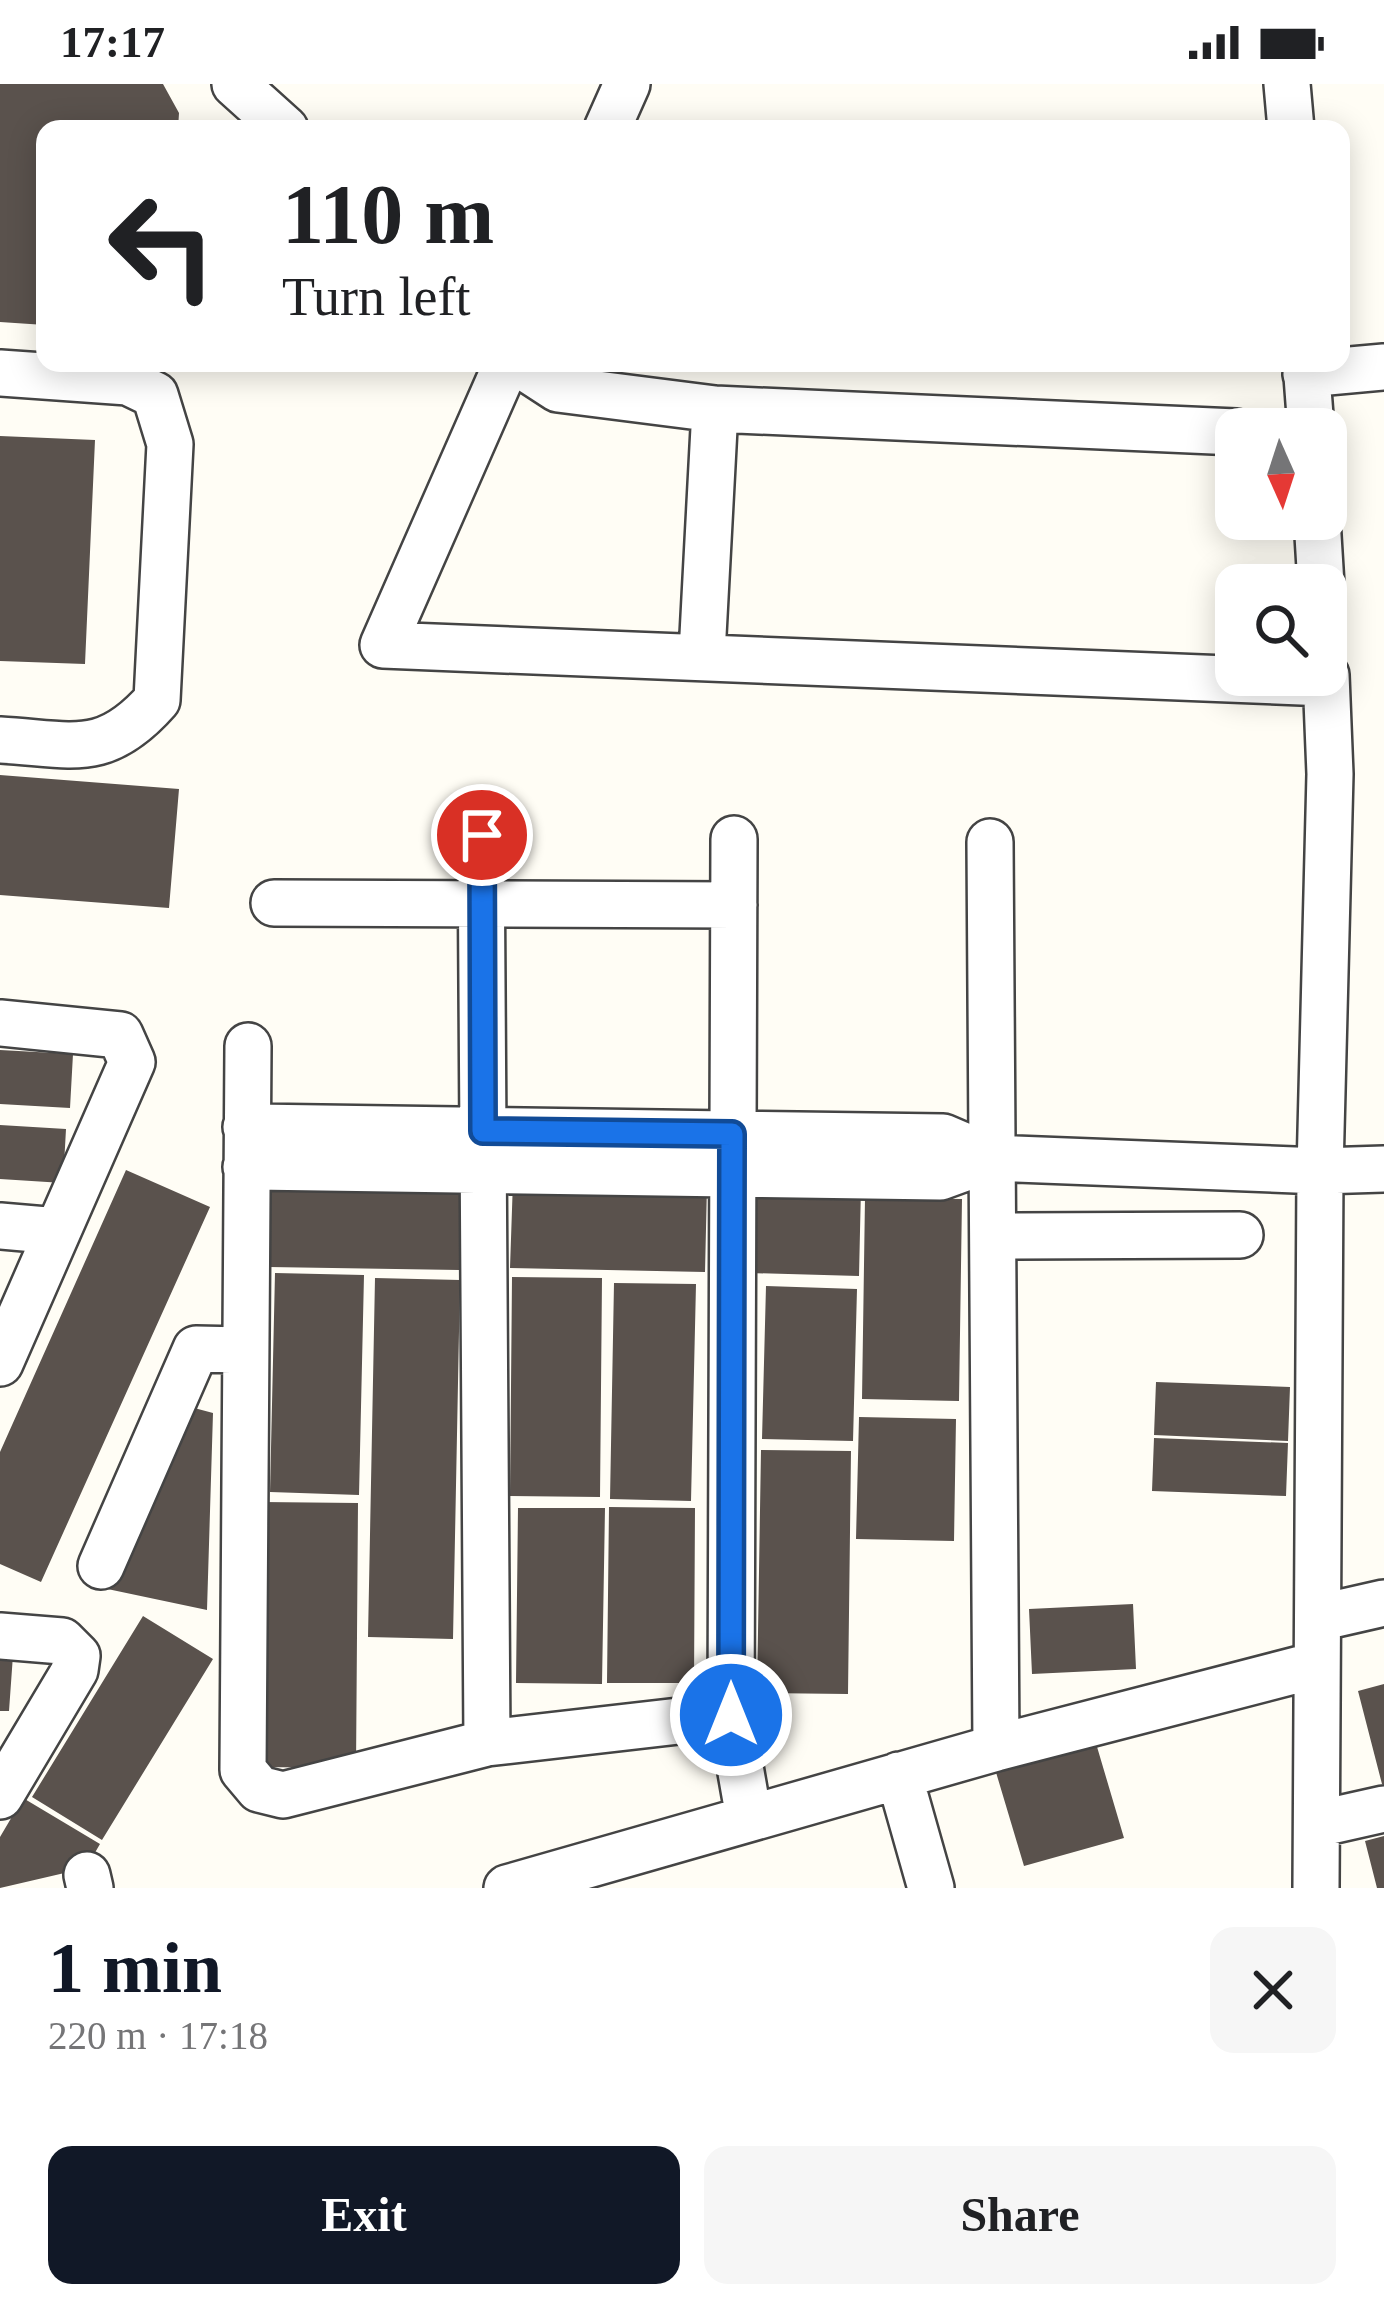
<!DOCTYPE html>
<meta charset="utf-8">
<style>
body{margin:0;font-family:"Times New Roman",serif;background:#f6f6f6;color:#202124;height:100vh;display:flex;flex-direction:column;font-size:45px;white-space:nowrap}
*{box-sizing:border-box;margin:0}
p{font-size:39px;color:#757577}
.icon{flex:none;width:66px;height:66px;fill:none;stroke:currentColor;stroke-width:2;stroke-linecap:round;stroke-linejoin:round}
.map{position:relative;height:1804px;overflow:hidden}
.details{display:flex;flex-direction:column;background:#fff;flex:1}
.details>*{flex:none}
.hud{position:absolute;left:36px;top:36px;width:1314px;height:252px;border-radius:24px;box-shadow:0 6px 30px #0003;background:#fff;color:#202124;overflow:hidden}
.needle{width:78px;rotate:177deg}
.tools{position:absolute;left:1215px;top:324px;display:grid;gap:24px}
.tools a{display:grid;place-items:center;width:132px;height:132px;border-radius:24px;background:#fff;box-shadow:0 6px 30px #0003;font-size:60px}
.pin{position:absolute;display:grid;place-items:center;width:102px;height:102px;color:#fff;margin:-51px;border:6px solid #fff;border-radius:50%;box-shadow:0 3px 12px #0007}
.me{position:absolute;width:132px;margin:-66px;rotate:0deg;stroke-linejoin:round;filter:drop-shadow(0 0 9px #0008)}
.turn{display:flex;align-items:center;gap:42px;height:252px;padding:0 48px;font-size:54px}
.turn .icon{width:156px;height:156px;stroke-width:2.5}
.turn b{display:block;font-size:84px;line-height:102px}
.round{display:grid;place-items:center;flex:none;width:126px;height:126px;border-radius:24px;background:#f6f6f6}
.overview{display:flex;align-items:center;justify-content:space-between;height:204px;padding:0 48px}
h1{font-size:72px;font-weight:700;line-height:90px;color:#111827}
.cta{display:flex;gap:24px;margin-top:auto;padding:24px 48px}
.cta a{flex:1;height:138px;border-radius:24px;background:#111827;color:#fff;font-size:48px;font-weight:700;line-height:138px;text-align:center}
.cta a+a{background:#f6f6f6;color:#202124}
.status{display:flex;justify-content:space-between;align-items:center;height:84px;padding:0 60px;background:#fff;direction:ltr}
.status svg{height:33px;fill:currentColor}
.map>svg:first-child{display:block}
</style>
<div class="status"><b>17:17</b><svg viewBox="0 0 49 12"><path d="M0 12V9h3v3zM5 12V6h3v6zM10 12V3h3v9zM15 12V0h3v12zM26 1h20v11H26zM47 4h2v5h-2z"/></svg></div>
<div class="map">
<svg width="1384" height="1804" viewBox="0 0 1384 1804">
<rect width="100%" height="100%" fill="#fffdf5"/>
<path fill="#5a524d" d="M0 0H163L179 29 178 45H45V241L0 238Z
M0 352 95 356 85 580 0 577Z
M0 691 179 705 169 824 0 811Z
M0 966 73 970 70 1024 0 1020Z
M0 1041 66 1045 63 1099 0 1095Z
M126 1086 210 1123 41 1498 0 1480V1368Z
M513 1096 707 1101 705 1188 510 1184Z
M270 1097 460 1099 459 1186 269 1183Z
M752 1100 861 1103 859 1192 750 1189Z
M865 1114 962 1115 959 1317 862 1315Z
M275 1189 364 1191 359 1411 270 1408Z
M512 1193 602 1194 600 1413 510 1412Z
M375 1194 460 1196 453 1555 368 1553Z
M614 1199 696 1200 691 1417 610 1415Z
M766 1202 857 1205 853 1357 762 1355Z
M1156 1298 1290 1303 1288 1357 1154 1351Z
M183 1321 213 1329 207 1526 98 1503Z
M859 1333 956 1335 954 1457 856 1455Z
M1154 1354 1288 1359 1286 1412 1152 1407Z
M761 1366 851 1367 848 1610 757 1609Z
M262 1418 358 1419 356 1684 259 1683Z
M609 1423 695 1424 694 1599H607Z
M518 1424H605L602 1600 516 1599Z
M1133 1520 1136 1585 1032 1590 1029 1525Z
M143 1532 213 1575 102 1756 32 1713Z
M0 1570 13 1571 9 1627H0Z
M1384 1600V1700H1382L1358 1607Z
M1095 1656 1124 1754 1024 1782 995 1685Z
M23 1714 100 1760 86 1784 0 1804V1753Z
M1384 1752V1804H1377L1365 1757Z"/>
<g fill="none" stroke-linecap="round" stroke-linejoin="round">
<defs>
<path id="minor" d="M235 0 285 45
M1287 0 1291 45
M607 45 627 0
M507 279 383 561 1326 599
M518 279 558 305 715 325 1236 348
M1306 279 1311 345
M0 289 128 298 155 311 170 360 157 616C104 676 73 660 0 656
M1306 290 1384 283
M1317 435 1321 501
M702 570 715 325
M481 751 487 1659
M734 755 731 1631 749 1734
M990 758 996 1664
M274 819 734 821
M0 939 120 951 132 978 0 1279
M248 962 243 1686 259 1705 283 1711 487 1659 731 1631
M246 1043 943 1053 992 1074 1320 1087 1384 1085
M246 1083 940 1093 992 1074
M0 1142 58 1147
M993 1152 1240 1151
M101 1482 196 1265 243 1266
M1318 1534 1384 1519
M0 1552 62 1557 77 1572 75 1586 0 1712
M899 1691 931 1804
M1317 1740 1384 1725
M87 1791 90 1804
M507 1804 996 1664 1316 1581
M1316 1804 1320 1087 1330 690 1326 591"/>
</defs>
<use href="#minor" stroke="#444" stroke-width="50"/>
<use href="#minor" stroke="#fff" stroke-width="45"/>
</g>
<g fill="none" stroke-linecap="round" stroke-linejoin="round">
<defs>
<path id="route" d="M482 751 483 1047 732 1050 731 1631"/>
</defs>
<use href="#route" stroke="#114b97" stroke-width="30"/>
<use href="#route" stroke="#1a73e8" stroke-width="21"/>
</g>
</svg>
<div class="tools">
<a><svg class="needle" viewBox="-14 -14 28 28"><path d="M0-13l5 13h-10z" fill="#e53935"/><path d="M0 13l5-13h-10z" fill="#757577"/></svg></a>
<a><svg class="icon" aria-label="search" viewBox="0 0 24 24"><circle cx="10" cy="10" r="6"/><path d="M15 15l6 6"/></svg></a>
</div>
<div class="pin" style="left:482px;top:751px;background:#d93025"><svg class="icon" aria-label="arrive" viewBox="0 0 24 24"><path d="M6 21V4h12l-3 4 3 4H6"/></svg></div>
<svg class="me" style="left:731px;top:1631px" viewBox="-20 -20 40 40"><circle r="17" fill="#1a73e8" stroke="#fff" stroke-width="3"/><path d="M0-11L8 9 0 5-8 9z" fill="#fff"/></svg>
<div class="hud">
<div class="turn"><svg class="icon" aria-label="left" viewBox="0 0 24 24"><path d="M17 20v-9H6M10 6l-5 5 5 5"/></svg><div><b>110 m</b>Turn left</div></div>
</div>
</div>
<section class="details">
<div class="overview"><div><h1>1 min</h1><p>220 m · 17:18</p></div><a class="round"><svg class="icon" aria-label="close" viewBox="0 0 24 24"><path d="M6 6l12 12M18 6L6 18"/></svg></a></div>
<div class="cta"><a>Exit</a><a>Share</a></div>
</section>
